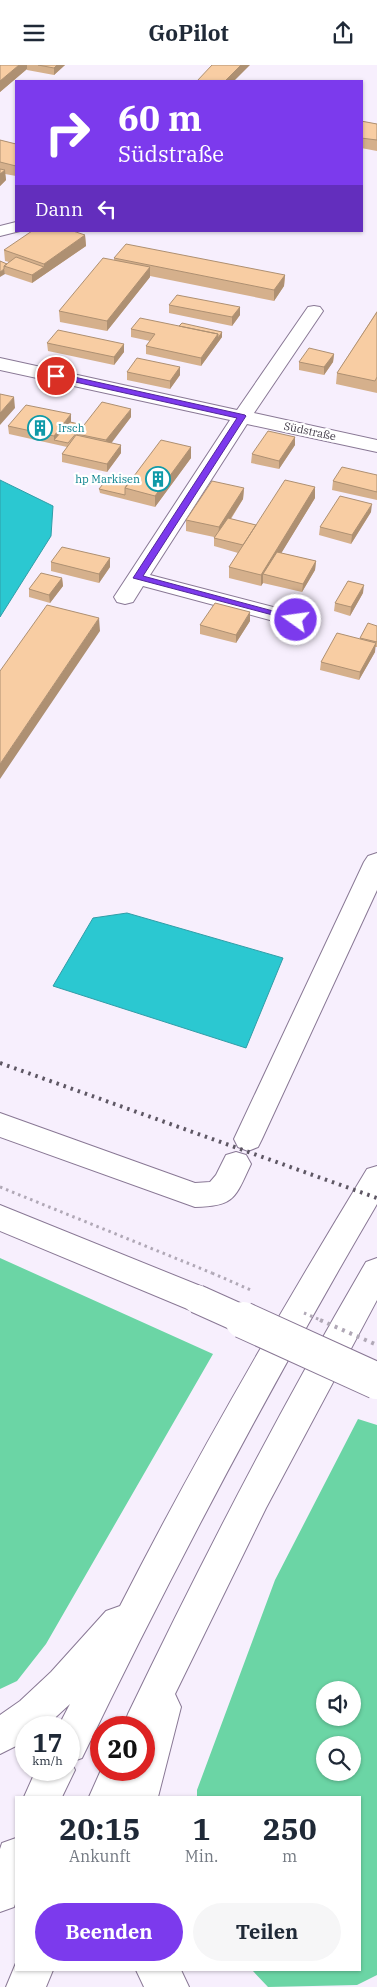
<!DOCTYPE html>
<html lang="de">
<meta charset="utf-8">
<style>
body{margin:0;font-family:"IBM Plex Serif",serif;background:#f6f6f7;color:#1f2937;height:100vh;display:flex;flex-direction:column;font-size:19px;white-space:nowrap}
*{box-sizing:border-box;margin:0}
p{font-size:16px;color:#747a83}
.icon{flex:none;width:28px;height:28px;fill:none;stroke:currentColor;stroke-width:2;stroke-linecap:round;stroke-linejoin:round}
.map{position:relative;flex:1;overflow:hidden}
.panel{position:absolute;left:15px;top:1731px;width:346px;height:175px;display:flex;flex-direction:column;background:#fff;border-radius:0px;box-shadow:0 1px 4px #0004}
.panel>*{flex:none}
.top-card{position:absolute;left:15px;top:15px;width:348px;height:152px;border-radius:0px;box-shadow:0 1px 4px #0004;background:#7c3aed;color:#fff;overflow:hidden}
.buttons{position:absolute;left:316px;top:1616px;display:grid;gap:10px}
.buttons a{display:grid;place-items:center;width:45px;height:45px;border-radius:50%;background:#fff;box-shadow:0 1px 4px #0004;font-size:25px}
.speed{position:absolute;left:15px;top:1651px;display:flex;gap:10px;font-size:25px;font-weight:700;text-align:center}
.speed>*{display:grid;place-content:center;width:65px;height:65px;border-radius:50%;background:#fff;box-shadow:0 1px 4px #0004;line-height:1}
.speed small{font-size:12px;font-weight:400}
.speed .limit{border:8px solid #d22;background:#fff;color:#111}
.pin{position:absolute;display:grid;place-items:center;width:42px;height:42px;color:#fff;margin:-21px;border:2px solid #fff;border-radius:50%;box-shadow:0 1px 5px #0007}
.me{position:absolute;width:55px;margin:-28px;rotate:284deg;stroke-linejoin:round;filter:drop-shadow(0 0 4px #0008)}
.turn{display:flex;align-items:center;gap:18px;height:105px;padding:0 20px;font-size:22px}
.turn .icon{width:65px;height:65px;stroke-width:2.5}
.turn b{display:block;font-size:35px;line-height:42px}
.then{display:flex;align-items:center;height:48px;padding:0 20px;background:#0003;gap:10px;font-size:19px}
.eta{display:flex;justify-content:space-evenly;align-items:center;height:85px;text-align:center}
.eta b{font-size:30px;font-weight:700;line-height:35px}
.primary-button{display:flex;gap:10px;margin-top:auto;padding:10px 20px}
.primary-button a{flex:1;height:58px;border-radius:30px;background:#7c3aed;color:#fff;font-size:20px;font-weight:700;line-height:58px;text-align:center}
.primary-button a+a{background:#f6f6f7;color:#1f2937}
header{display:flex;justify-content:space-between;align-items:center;height:65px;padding:0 20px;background:#fff;font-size:22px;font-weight:700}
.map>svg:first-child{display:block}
</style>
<header><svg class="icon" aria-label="menu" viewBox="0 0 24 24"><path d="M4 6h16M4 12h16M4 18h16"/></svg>GoPilot<svg class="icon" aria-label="share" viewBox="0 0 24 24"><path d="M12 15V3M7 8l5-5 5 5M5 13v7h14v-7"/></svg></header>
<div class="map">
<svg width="377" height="1922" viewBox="0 0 377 1922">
<rect width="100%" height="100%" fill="#f7effd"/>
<path fill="#6bd5a5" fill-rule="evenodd" d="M0 1193 213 1289 46 1579 17 1616 0 1624Z
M358 1354 377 1360V1910L357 1920 268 1922 252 1905H360V1732H197V1725L275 1515ZM325 1625H352V1652H325ZM325 1680H352V1708H325Z"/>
<path fill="#2bc8d1" stroke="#319da7" d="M0 415 53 441 51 471 0 552Z
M127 848 283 893 246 983 53 921 93 853Z"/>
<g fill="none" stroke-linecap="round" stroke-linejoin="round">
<defs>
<path id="minor" d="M16 157V166H20L0 171V161Z
M314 241 320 242 323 246 254 348 377 375V387L247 359 150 510 304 550 307 555 304 560 296 562 143 521 133 537 125 539 117 537 114 532 230 355 0 305V293L237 345 308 242Z
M377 788V825L262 1074 258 1082 248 1086 238 1082 234 1074 364 797 368 791Z
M0 1048 195 1118 210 1117 216 1110 226 1090 236 1087 246 1090 251 1099C235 1133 235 1141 195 1142L0 1072Z"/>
<path id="major" d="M0 1140 208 1224 213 1234 208 1244 197 1248 0 1166Z"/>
<path id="highway" d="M377 1101V1139C271 1320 173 1505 82 1693L71 1697 75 1705 62 1732H24L36 1705H69V1662H58L70 1639 45 1662H26V1676L0 1689V1650L20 1636 51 1607 106 1546 120 1541C196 1392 280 1247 367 1104Z
M377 1193V1235L266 1443 175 1629 181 1642 158 1732H89L101 1705H144V1662H123L128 1649C202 1495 280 1344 366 1197Z
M16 1773V1836L14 1842 0 1847V1784L2 1778Z
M16 1898V1905H53L46 1922H6Z
M136 1905H181L189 1922H144Z"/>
</defs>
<use href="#minor" stroke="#897895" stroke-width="2"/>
<use href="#major" stroke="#897895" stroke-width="2"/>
<use href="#highway" stroke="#897895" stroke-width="2"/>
<path stroke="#b0a8b6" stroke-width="3" stroke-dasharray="2.5 4" stroke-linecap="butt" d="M0 1122 212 1208"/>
<use href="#minor" fill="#fff" fill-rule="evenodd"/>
<use href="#major" fill="#fff" fill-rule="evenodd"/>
<use href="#highway" fill="#fff" fill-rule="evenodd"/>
<path stroke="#5e5764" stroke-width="4" stroke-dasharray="2.5 5" stroke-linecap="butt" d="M0 998 377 1133"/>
<defs>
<path id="major-bridge-far1" d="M197 1234 246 1256"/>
<path id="major-bridge" d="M243 1255 377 1316"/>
</defs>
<use href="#major-bridge-far1" stroke="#897895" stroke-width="30" stroke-linecap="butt"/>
<use href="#major-bridge" stroke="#897895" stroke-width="38" stroke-linecap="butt"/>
<path stroke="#b0a8b6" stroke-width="3" stroke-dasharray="2.5 4" stroke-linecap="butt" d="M212 1208 253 1226
M304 1248 323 1256"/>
<path stroke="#b0a8b6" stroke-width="4" stroke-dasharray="3 5" stroke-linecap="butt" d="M320 1255 377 1280"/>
<use href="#major-bridge-far1" stroke="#fff" stroke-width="28"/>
<use href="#major-bridge" stroke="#fff" stroke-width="36"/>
</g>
<path fill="#d5b08c" d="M0 0H65L54 10 27 5V4L0 27Z
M361 56 377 59V86L361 83Z
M0 75 16 79V111L5 109 6 115 0 121Z
M85 170 86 181 32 218 5 209 0 196 7 199 9 197 5 196 4 185Z
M114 193 285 210 284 221 274 236 150 211V212L107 266 60 257 59 246 114 195Z
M169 240 240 242V250L232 261 169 248Z
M377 246V328L336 319 337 308Z
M179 261 222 267V272L201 301 146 289V281L150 276 131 272V264Z
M47 278 124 279V287L114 300 48 286Z
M334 289 333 297 324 310 299 305V297Z
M180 302V310L170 324 127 315V307Z
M131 352 111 377 121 388 107 407 62 397V389L67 382 9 369 8 361 71 357 83 360Z
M295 372V380L279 404 251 398 252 389Z
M191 382V393L155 442 100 428 99 424 127 420Z
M377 410V435L332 425 333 416Z
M315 422V433L281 488 316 496 315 505 302 527 263 518 261 521 229 513V502L238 488 214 481V472L186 466V455L244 423 243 434 231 454 256 460Z
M371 447 351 479 319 470 320 462Z
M110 493V502L99 518 51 506V497Z
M62 513 63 521 50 538 29 532V524Z
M363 528 350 551 334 546 335 538Z
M250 556 236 578 200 569V560Z
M377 561V582H375V587L359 615 320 605 321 597 360 574V573Z"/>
<path fill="#ae9072" d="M19 0H27V4L0 27V16Z
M57 0H65L54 10V3Z
M241 0H250L234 16H225Z
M5 105 6 115 0 121V109Z
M85 170 86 181 32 218V210L44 202V199Z
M150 202V212L107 266V256Z
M4 204 5 209 0 212V207Z
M285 210 284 221 274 236V225Z
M240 242V250L232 261V252Z
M222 267V272L201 301V293L218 269Z
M124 279V287L114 300V292Z
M334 289 333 297 324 310V302Z
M180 302V310L170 324V316Z
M14 332 15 343 0 360V348Z
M131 344V352L107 384 106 375Z
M71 349V357L54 375V371Z
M295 372V380L279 404V396Z
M121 380V388L107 407V399Z
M191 382V393L155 442V431Z
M315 422V433L268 510 263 509V518L261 521V510Z
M244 423 243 434 218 473 219 462Z
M372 439 371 447 351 479 352 470Z
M110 493V502L99 518V509Z
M316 496 315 505 302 527 303 519Z
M62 513 63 521 50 538 49 530Z
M364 520 363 528 350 551 351 542Z
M250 547V556L236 578V570Z
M99 553 100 566 0 714V699Z
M376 578 375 587 359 615 360 607Z"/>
<path fill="#f8cda3" stroke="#ae9072" d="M0 0H19L0 16Z
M38 0H57L54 3Z
M212 0H241L225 16H197Z
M361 56 377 59V75L361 73Z
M0 75 16 79V101L0 97Z
M0 104 5 105 0 109Z
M32 166H73L85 170 44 199 4 185Z
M126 179 285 210 274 225 114 193Z
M16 192 44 202 32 210 4 201Z
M103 193 150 202 107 256 59 246Z
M0 196 7 199 4 201V204L0 207Z
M177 230 240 242 232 252 169 240Z
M377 247V312L375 316 337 308Z
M140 253 218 269 201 293 146 281 155 269 131 264Z
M182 258 222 267 218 273V269L179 261Z
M58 265 124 279 114 292 47 278Z
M309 283 334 289 324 302 299 297Z
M137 293 180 302 170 316 127 307Z
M0 329 14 332 0 348Z
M102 337 131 344 106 375 77 369Z
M26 340 71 349 54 371 8 361Z
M70 357 83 360 68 378 54 375Z
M268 366 295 372 279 396 252 389Z
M76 370 121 380 107 399 62 389Z
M161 375 191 382 155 431 125 423Z
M342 402 377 410V427L333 416Z
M106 415 127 420 125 423V430L99 424Z
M285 415 315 422 261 510 229 502Z
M212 416 244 423 219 462 186 455Z
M340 431 372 439 352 470 320 462Z
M228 453 256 460 243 480 214 473Z
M62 482 110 493 99 509 51 497Z
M277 487 316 496 303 519 263 509Z
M41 508 62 513 49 530 29 524Z
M348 516 364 520 351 542 335 538Z
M215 538 250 547 236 570 200 560Z
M47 540 99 553 0 699V606Z
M368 558 377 561V577L360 573Z
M337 568 376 578 360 607 321 597Z"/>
<path fill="#7c3aed" stroke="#51269a" d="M56 308 245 350 246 351 143 511 299 553V557L133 513 237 353 53 312V309Z"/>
<defs>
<symbol id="building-ring" viewBox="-11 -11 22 22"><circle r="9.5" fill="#fff" stroke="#0f9aa8" stroke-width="1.5"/><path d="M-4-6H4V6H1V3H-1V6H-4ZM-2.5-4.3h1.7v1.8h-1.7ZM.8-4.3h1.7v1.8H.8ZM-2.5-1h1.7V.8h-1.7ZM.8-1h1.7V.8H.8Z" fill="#0f9aa8"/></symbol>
</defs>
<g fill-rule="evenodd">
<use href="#building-ring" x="26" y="349" width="28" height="28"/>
<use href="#building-ring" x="144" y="400" width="28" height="28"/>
</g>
<g text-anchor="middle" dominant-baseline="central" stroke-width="4.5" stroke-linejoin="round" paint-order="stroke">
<g font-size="11" fill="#0d838f" stroke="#fff" text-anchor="start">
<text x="58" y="363">Irsch</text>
<text x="140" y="414" text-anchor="end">hp Markisen</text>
</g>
<g font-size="11" fill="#3f3845" stroke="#fff">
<text transform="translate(310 366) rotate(12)">Südstraße</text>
</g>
</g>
</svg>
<div class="buttons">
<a><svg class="icon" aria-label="sound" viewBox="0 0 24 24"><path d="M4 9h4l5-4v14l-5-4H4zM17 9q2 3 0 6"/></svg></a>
<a><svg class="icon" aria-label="search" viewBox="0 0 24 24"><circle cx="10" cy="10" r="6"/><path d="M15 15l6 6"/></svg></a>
</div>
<div class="speed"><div>17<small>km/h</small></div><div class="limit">20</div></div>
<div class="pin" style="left:56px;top:311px;background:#d93025"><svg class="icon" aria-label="arrive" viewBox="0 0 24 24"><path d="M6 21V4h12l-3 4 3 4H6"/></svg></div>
<svg class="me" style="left:296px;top:555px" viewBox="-20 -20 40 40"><circle r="17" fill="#7c3aed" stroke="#fff" stroke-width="3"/><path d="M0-11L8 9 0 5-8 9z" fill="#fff"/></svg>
<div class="top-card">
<div class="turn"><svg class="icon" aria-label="right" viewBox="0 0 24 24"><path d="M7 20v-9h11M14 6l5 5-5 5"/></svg><div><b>60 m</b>Südstraße</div></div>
<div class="then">Dann<svg class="icon" aria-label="left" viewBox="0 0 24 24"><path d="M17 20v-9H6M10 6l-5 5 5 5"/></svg></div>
</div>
<section class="panel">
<div class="eta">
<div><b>20:15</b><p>Ankunft</p></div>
<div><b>1</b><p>Min.</p></div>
<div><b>250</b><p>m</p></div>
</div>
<div class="primary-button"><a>Beenden</a><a>Teilen</a></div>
</section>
</div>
